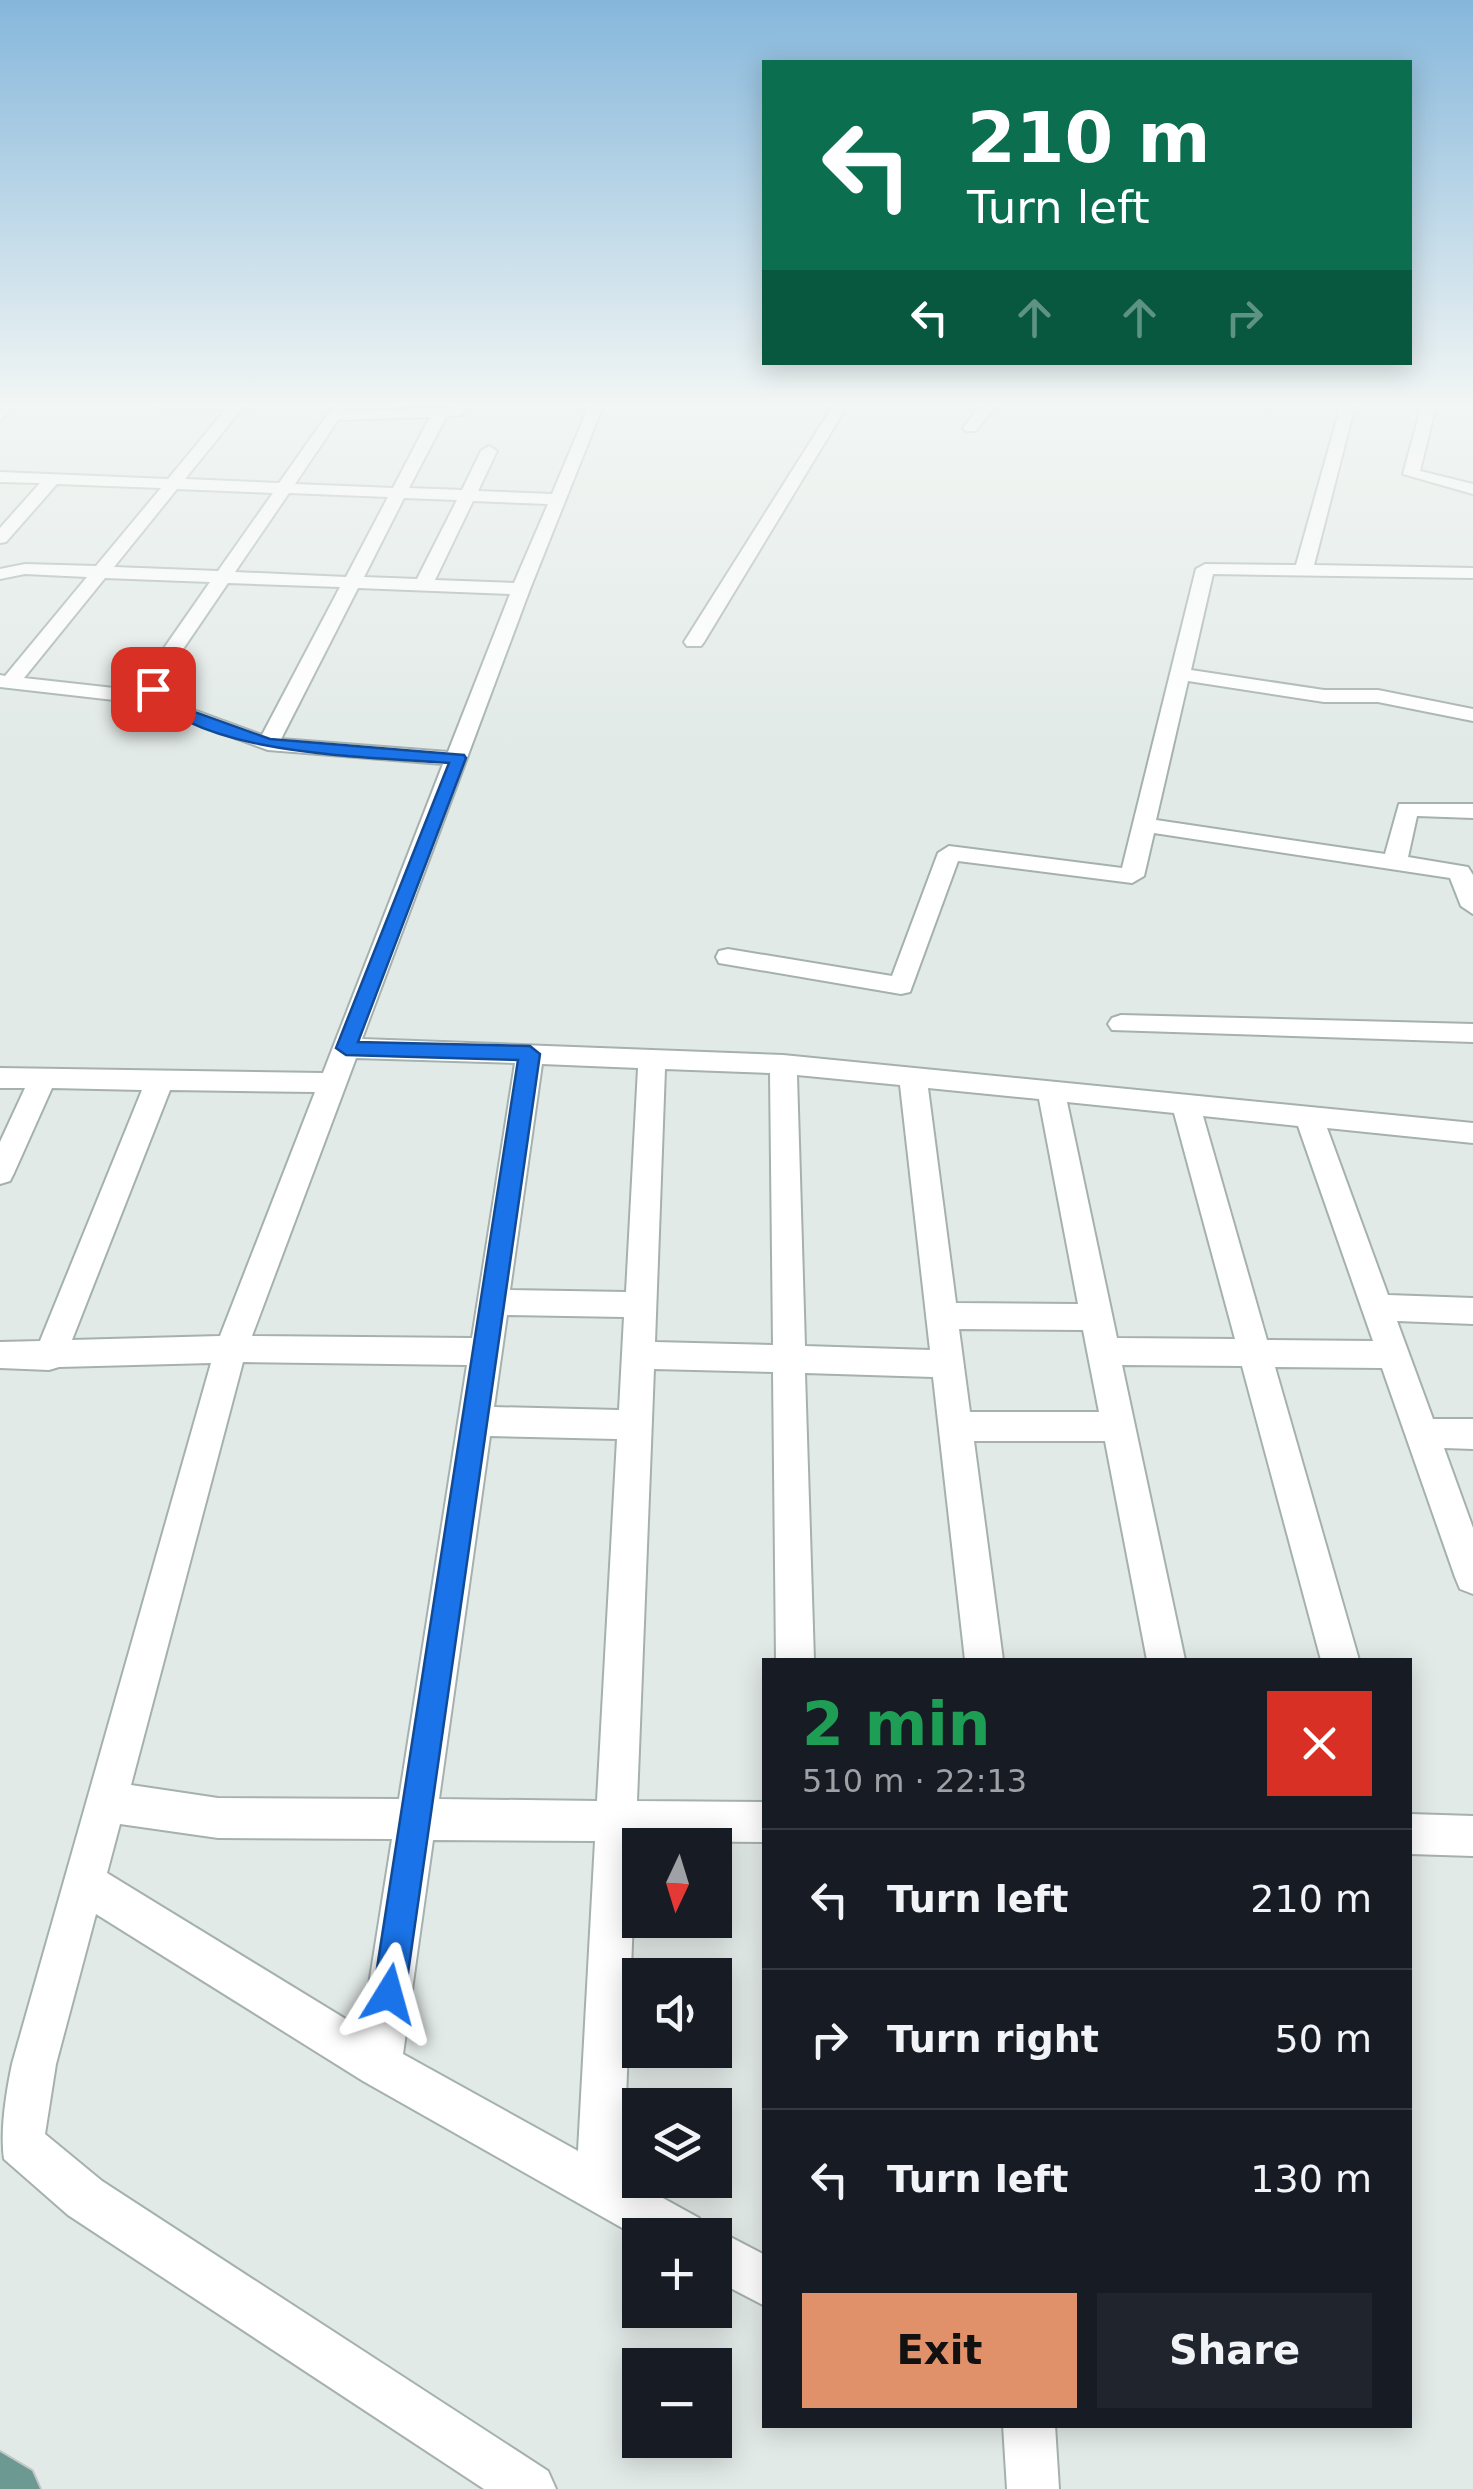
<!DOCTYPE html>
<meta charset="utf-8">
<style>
body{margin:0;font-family:"DejaVu Sans",sans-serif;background:#20242c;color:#f1f3f6;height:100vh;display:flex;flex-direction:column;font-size:38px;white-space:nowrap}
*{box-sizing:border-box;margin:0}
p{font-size:32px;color:#9ea1a6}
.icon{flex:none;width:55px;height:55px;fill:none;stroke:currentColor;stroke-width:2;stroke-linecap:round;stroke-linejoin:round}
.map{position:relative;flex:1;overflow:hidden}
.sheet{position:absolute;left:762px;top:1658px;width:650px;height:770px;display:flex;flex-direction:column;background:#171b24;border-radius:0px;box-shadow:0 5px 25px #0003}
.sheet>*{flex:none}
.guide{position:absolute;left:762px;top:60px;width:650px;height:305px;border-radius:0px;box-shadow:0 5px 25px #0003;background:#0b6e4f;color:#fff;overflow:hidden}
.needle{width:65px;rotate:184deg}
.fabs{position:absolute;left:622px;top:1828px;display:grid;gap:20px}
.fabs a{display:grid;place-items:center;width:110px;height:110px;border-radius:0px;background:#171b24;box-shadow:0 5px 25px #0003;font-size:50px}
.pin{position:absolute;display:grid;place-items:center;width:85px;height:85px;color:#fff;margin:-42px;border-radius:20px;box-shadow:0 5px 15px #0006}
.me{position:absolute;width:110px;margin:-55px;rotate:8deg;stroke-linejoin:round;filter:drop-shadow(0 0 8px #0008)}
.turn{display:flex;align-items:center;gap:35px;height:210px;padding:0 40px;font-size:45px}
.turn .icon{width:130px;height:130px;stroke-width:2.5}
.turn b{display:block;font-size:70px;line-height:85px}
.lanes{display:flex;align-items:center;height:95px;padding:0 40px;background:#0003;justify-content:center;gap:50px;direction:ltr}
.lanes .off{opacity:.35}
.round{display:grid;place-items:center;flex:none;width:105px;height:105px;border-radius:0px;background:#20242c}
.summary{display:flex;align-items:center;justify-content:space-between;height:170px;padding:0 40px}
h1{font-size:60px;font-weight:700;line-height:75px;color:#1e9e55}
.action{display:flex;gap:20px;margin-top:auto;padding:20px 40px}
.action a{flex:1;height:115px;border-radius:0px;background:#e0916a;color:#111;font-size:40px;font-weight:700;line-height:115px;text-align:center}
.action a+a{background:#20242c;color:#f1f3f6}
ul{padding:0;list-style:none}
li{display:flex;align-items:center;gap:30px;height:140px;padding:0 40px;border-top:2px solid #363941}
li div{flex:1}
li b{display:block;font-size:38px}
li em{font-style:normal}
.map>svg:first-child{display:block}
</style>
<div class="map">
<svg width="1473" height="2489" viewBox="0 0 1473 2489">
<rect width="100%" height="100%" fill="#e2eae7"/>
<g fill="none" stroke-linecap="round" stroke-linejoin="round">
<defs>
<path id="street" d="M6 401H21L0 420V406Z
M158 401H248L185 479 279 483 337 401H351L345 411 452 408 456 401H470L462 415 446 417 409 488 462 490 481 451 489 446 497 451 478 491 552 494 591 401H605L530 589 362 1039 783 1055 1473 1123V1143L1327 1128 1388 1295 1473 1298V1324L1397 1321 1433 1419H1473V1449L1444 1448 1473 1528V1594L1460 1589 1455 1577 1382 1368 1275 1367 1359 1660H1321L1242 1366 1122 1365 1185 1660H1147L1105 1441H974L1003 1660H965L933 1377 805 1373 814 1660H776L773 1372 654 1369 637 1801 765 1802V1842L636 1841 623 2176 699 2218 705 2233 715 2229 765 2255V2306L715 2280V2235L640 2238 363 2081 96 1914 56 2064 45 2134 102 2181 548 2471 556 2489H484L68 2215 4 2159C0 2131 6 2093 12 2064L211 1363 59 1367 49 1370 0 1368V1342L40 1341 142 1090 52 1088 14 1173 10 1181 0 1184V1142L25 1088H0V1068L323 1073 443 764 268 750 163 712 114 700 0 687V675L5 676 87 577 25 574 0 579V569L25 564 96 566 161 488 57 484 6 542 0 543V528L40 483 0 482V472L168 479 226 409 163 408 156 404ZM430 417 393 488 295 484 338 420ZM177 489 273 493 218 571 114 567ZM289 493 388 497 346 577 235 572ZM404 498 457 500 417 579 364 577ZM473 501 548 504 514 583 435 580ZM105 578 210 582 146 674 143 689 149 697 114 688 24 678ZM228 583 340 587 262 735 177 704 163 688 166 674ZM358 588 510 594 448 752 281 739ZM356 1058 515 1063 472 1338 252 1336ZM542 1064 638 1068 626 1292 510 1290ZM665 1069 770 1073 773 1345 655 1342ZM797 1075 900 1085 930 1350 805 1346ZM928 1088 1039 1099 1078 1304 956 1303ZM170 1090 315 1092 220 1336 72 1340ZM1067 1102 1174 1113 1235 1339 1117 1338ZM1203 1116 1298 1126 1373 1341 1267 1340ZM507 1315 624 1317 619 1410 494 1407ZM959 1329 1083 1330 1099 1412H970ZM243 1362 467 1365 399 1799 218 1798 131 1785ZM490 1436 617 1439 597 1801 439 1799ZM120 1824 218 1838 392 1839 362 2029 107 1873ZM433 1840 595 1841 578 2151 403 2054Z
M836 401H850L704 642 701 646H687L684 642Z
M984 401H999L976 431H966L963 428Z
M1342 401H1356L1314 565 1473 568V578L1213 574 1191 670 1324 690H1378L1473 709V721L1378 702H1324L1188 681 1156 820 1385 854 1399 804H1473V818L1417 816 1408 857 1468 867 1473 875V914L1461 906 1450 878 1154 833 1144 876 1132 883 958 861 910 992 901 994 719 963 716 957 719 951 728 949 892 976 938 853 949 846 1122 868 1196 569 1205 564 1296 565Z
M1423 401H1437L1420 471 1473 484V494L1403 474Z
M1121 1015 1473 1024V1042L1112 1030 1108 1024 1112 1018Z
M1410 1814 1473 1816V1856L1410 1854Z
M1003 2425H1055L1059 2489H1007Z"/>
<path id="primary" d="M0 2452 32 2471 40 2489H0Z"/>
</defs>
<use href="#street" stroke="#a5b1ae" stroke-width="4"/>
<use href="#primary" stroke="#c2c7c6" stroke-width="4"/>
<use href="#street" fill="#fff" fill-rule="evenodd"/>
<use href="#primary" fill="#6c9a92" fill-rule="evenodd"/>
</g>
<linearGradient id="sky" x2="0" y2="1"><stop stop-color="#85b7db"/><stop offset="0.54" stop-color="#f2f6f4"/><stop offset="1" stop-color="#f2f6f4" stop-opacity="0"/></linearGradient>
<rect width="1473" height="749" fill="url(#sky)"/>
<path fill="#1a73e8" stroke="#114b97" stroke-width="2.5" d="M153 684 175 705 270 739 464 755 466 758 358 1042 530 1046 540 1054 405 1994 401 2006 389 2011 377 2006 373 1994 518 1060 346 1055 336 1048 449 763C367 756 198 757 145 689Z"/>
</svg>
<div class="fabs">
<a><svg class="needle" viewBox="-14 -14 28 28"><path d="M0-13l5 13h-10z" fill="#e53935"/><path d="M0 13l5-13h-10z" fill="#9ea1a6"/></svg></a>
<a><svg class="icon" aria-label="sound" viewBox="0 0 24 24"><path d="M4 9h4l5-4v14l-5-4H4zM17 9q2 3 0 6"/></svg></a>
<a><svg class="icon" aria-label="layers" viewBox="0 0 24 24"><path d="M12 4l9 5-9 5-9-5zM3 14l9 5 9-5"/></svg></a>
<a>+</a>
<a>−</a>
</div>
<div class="pin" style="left:153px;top:689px;background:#d93025"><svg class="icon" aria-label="arrive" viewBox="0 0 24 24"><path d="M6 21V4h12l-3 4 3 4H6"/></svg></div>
<svg class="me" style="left:389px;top:1994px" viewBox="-20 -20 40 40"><path d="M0-17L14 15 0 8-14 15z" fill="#1a73e8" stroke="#fff" stroke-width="4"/></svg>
<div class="guide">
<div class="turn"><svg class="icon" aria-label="left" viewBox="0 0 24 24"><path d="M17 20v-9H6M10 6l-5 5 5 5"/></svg><div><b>210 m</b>Turn left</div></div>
<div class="lanes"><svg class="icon" aria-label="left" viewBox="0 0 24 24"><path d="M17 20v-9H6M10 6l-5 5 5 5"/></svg><svg class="icon off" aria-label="ahead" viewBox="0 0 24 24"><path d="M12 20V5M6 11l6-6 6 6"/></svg><svg class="icon off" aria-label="ahead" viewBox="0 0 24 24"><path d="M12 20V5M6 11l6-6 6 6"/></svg><svg class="icon off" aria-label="right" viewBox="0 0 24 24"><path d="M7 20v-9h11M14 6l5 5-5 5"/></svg></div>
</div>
<section class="sheet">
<div class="summary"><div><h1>2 min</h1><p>510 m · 22:13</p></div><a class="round" style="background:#d93025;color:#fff"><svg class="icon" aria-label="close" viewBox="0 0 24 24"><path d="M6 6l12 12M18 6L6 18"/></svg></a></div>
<ul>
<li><svg class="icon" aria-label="left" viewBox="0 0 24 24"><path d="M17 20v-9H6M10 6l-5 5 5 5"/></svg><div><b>Turn left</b></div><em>210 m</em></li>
<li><svg class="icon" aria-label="right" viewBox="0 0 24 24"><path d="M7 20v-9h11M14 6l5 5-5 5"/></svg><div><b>Turn right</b></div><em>50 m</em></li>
<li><svg class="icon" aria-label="left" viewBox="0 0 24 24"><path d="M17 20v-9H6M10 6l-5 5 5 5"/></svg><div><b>Turn left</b></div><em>130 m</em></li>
</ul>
<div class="action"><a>Exit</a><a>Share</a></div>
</section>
</div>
